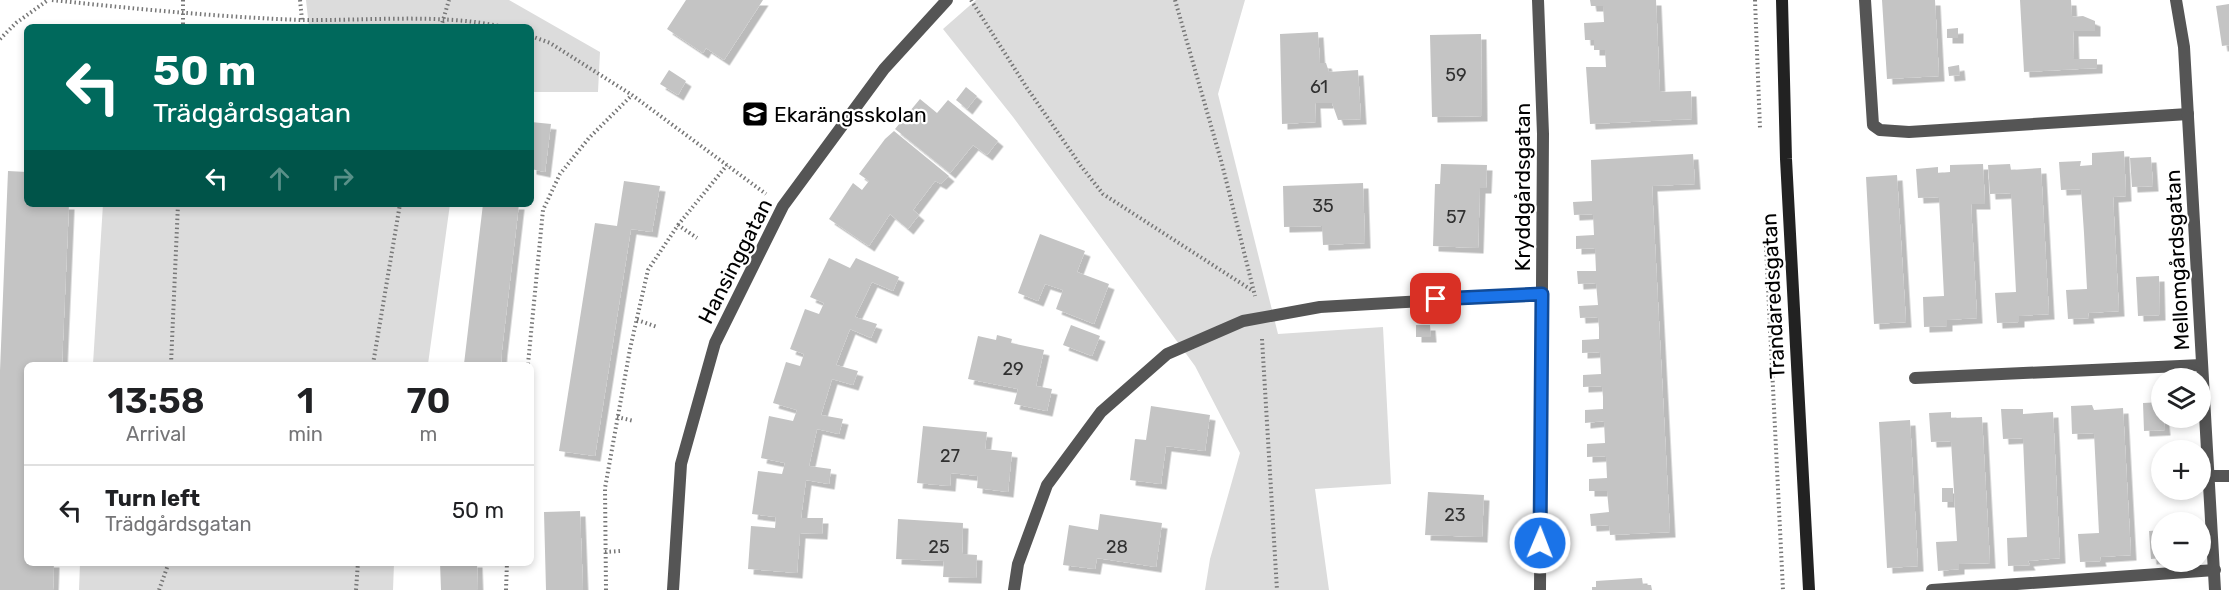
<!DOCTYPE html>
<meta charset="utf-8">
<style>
body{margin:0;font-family:Rubik,sans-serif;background:#f2f2f2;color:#202124;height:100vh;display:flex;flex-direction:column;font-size:22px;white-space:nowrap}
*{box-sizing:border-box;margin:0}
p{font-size:20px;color:#757577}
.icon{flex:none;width:33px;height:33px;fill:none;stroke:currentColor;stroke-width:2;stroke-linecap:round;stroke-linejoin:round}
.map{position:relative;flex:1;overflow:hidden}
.side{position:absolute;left:24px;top:362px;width:510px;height:204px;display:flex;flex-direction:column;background:#fff;border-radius:9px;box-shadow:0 3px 9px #0003}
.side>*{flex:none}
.guide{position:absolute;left:24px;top:24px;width:510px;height:183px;border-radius:9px;box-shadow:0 3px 9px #0003;background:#00695c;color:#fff;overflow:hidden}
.controls{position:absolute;left:2151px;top:368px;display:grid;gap:12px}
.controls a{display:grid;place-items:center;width:60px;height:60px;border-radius:50%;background:#fff;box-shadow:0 3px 9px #0003;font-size:30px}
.pin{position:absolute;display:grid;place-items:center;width:51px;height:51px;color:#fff;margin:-26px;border-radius:12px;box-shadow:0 3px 9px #0006}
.me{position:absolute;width:66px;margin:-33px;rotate:1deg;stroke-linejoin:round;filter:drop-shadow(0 0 4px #0008)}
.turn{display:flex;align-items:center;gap:21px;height:126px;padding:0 30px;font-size:27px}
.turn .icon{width:78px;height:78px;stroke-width:2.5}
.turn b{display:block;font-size:42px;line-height:51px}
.lanes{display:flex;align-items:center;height:57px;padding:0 30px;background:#0003;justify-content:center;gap:30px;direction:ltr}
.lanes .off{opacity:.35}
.eta{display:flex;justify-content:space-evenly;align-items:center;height:102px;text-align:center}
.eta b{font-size:36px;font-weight:600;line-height:42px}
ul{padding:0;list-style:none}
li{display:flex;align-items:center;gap:18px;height:90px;padding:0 30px;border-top:2px solid #e0e0e0}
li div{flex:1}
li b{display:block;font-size:22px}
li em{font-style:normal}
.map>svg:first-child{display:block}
</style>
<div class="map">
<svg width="2229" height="590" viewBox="0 0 2229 590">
<defs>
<filter id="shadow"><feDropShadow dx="5.5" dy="5.5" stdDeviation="0" flood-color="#0004"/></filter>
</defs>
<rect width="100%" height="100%" fill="#fff"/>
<path fill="#dcdcdc" d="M306 0H509L600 52 598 92H531V27H309Z
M976 0H1245L1218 94 1278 334 1383 327 1391 484 1315 489 1329 590H1205L1210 559 1240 453 1195 366 1013 117 943 29Z
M103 204H450L428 364H93Z
M80 563H394L393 590H79Z"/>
<path fill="#c4c4c4" filter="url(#shadow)" d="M686 0H763L724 60 706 48 703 53 667 29Z
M1590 0H1656L1660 92 1691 91 1692 119 1590 124 1586 67H1606L1605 50H1594V40H1585L1584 23 1604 22 1603 6H1591Z
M1882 0H1935L1939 76 1887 79Z
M2020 0H2071L2072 17 2083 16 2095 21V31H2073L2074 59H2097V68L2024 72Z
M2229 4V45L2222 46 2216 6Z
M1958 28V38H1947V29Z
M1318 32 1320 63H1326L1329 72 1358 70 1361 119 1338 120 1332 103H1315L1316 122 1282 124 1280 34Z
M1481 34 1482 116 1432 117 1430 35Z
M1959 65 1960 75 1949 76 1948 67Z
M669 70 686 81 678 95 660 84Z
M966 87 977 96 967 109 956 100Z
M920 99 937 113 948 100 998 141 987 155 973 145 950 173 895 129Z
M531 122 551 124 545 172 531 169Z
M894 131 949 176 941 184 935 181 913 210 919 215 908 229 890 214 869 246 829 219 853 183 862 190 869 181 859 174 885 139Z
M2124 151 2126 196 2113 197 2119 311 2088 313 2089 318 2068 319 2066 290 2087 289 2084 233 2081 189 2061 190 2059 162 2081 161 2080 166 2092 165V153Z
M1693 154 1695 184 1652 186 1670 532 1610 535 1609 525 1591 526 1590 514 1609 512 1607 491H1589V479L1607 478 1606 456 1587 457V444L1605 443 1604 421 1585 423V410L1603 409V397L1602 386 1583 387V375L1601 374 1600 352 1582 353V340L1599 339V328L1598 317 1580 318 1579 306 1598 305 1596 283 1578 284 1577 271H1596L1595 248 1576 249V236L1594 235 1593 214 1574 215 1573 202 1592 201 1591 160Z
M2151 157 2153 186 2132 187 2130 158Z
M1441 164 1487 165 1486 188H1480L1478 248 1433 246 1435 184H1440Z
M1983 164 1985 204H1971L1977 318 1947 320V326L1924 327 1923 297 1944 296 1939 197 1918 198 1916 169 1938 167V173L1950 172V165Z
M2010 164 2011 170 2041 168 2049 314 2019 316V322L1997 323 1995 293 2016 292 2011 193 1990 194 1988 165Z
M8 171 27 172V204H69L62 364H27V562H54L53 590H0V371Z
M1897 175 1906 322 1874 324 1866 177Z
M624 181 660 186 652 232 631 229 595 456 559 451 595 223 617 226Z
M1363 183 1365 243 1323 245 1322 226 1284 227 1283 186Z
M483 204H519L502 350 501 364H464Z
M1040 234 1085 251 1077 272 1109 284 1094 324 1056 309 1063 290 1045 284 1038 301 1018 293Z
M829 258 850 268 856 258 899 277 893 291 872 282 855 317 877 324 871 338 850 329 836 365 858 371 853 385 832 379 821 415 843 419 839 434 817 429 809 466 831 469 829 484 806 480 801 518H823L822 534 800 533 797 573 748 569 751 526 775 528 776 517 752 514 758 471 782 474 785 463 761 458 769 416 793 421 797 410 773 403 786 362 800 366 804 354 790 349 805 309 819 314 824 303 810 297Z
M2159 276 2160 315 2138 316 2136 277Z
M1071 325 1100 336 1092 356 1063 345Z
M1416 325H1430L1431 337H1416Z
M997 335 1012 339 1011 343 1044 350 1036 386 1052 389 1047 411 1014 404 1018 389 968 379 978 336 996 340Z
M2162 402 2165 430 2144 431 2143 403Z
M2092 405 2094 410 2123 408 2131 555 2100 557 2101 561 2080 562 2078 534 2099 533 2094 433 2072 434 2071 406Z
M1151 406 1210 415 1205 451 1166 446 1161 484 1130 480 1135 439 1146 440Z
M2001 409H2023V414L2053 412 2060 558 2028 561 2030 565 2008 566 2007 538 2027 537 2023 438 2003 439Z
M1951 412V418L1982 417 1990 563 1959 564V569L1938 571 1936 542 1957 541 1951 441 1931 442 1929 413Z
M1910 420 1918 566 1887 568 1879 422Z
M923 426 987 432 985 449 1012 452 1008 492 977 488 978 476 951 473 950 486 917 483Z
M1942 488H1953V502H1942Z
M1428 492 1484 495 1482 537 1425 535Z
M580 511 583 590H546L544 512Z
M1100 514 1162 523 1156 567 1097 558 1095 569 1063 565 1069 525 1098 530Z
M898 519 963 523 962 554 977 555 976 578 943 577 944 561 896 559Z
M2162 530V558L2151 559 2149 531Z
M440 562H477L478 590H441Z
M1642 578 1643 585H1651L1652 590H1592V587H1596V581Z"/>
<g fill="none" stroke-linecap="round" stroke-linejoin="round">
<path stroke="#777" stroke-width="4" stroke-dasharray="1.5 3" stroke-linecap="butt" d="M52 0C136 9 219 17 302 20 364 21 445 13 503 27
M183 0V27
M300 0 302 20
M971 0 1027 88 1081 166 1103 194 1253 291
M1175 0 1222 164 1255 296
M1755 0 1760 128
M441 27 449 0
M531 36 550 43 632 95 766 194
M0 39 16 23 48 0
M678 225 727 165
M1766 246 1783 590
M637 320 657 327
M1262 339 1277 590
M171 364 178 204
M373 364 400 204
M528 364 543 210 560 174 589 138 632 95
M617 417 634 421
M605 552 620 551
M159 590 169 562
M356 590 358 562
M506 590 507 562
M606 590 605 488 630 349 648 270 678 225 697 238"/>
<path stroke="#555" stroke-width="12" d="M1865 0 1873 125 1880 130 1909 132 2188 114
M1915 378 2202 365
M1932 590 2215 570"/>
<path stroke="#555" stroke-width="12" d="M1538 0 1543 134 1540 590
M2176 0 2184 47 2215 590
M2208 476H2229
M673 590 681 464 715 343 783 206 884 69 947 0
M1014 590 1018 564 1047 485 1101 412 1167 354 1243 321 1320 307 1542 294"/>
<path stroke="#222" stroke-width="12" d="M1782 0 1786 159 1809 590"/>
</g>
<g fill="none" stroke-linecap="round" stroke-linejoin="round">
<defs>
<path id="route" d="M1436 299 1542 294 1540 543"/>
</defs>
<use href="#route" stroke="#114b97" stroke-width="15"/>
<use href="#route" stroke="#1a73e8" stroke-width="10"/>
</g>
<defs>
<symbol id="school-square" viewBox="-11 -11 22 22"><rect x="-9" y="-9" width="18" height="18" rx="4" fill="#000" stroke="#fff"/><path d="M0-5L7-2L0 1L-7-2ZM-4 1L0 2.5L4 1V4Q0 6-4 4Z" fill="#fff"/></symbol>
</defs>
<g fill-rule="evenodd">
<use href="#school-square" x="740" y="99" width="30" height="30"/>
</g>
<g text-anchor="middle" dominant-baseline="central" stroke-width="4.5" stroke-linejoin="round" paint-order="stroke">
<g font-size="18" fill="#313131">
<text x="1456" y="75">59</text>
<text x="1319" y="87">61</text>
<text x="1323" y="206">35</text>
<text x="1456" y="217">57</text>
<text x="1013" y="369">29</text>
<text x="950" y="456">27</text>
<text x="1455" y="515">23</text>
<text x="939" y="547">25</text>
<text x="1117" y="547">28</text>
</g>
<g font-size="21" fill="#000" stroke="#fff" text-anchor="start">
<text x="774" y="114">Ekarängsskolan</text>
</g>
<g font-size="21" fill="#000" stroke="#fff">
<text transform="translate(1522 187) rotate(-90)">Kryddgårdsgatan</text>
<text transform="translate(2177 260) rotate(-93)">Mellomgårdsgatan</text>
<text transform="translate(735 261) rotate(-63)">Hansinggatan</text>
<text transform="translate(1773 296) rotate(-93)">Trandaredsgatan</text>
</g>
</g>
</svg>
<div class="controls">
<a><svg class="icon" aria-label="layers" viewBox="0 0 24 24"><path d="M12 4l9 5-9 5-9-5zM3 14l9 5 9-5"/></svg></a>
<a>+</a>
<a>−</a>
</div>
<div class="pin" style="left:1436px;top:299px;background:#d93025"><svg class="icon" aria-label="arrive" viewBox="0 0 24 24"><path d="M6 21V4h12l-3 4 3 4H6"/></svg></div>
<svg class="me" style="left:1540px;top:543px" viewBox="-20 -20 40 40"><circle r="17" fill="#1a73e8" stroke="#fff" stroke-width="3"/><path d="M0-11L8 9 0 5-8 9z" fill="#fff"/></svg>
<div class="guide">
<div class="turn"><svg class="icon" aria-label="left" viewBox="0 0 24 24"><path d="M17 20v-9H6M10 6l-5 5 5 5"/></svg><div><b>50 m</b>Trädgårdsgatan</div></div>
<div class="lanes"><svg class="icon" aria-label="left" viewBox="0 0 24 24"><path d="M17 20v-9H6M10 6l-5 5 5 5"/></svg><svg class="icon off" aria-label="ahead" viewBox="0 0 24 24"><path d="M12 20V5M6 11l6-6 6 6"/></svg><svg class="icon off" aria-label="right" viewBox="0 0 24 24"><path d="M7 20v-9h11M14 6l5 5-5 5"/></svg></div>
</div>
<section class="side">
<div class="eta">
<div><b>13:58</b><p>Arrival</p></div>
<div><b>1</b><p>min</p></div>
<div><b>70</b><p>m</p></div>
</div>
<ul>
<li><svg class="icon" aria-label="left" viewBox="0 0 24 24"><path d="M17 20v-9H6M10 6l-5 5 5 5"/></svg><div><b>Turn left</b><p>Trädgårdsgatan</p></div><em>50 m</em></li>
</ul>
</section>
</div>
